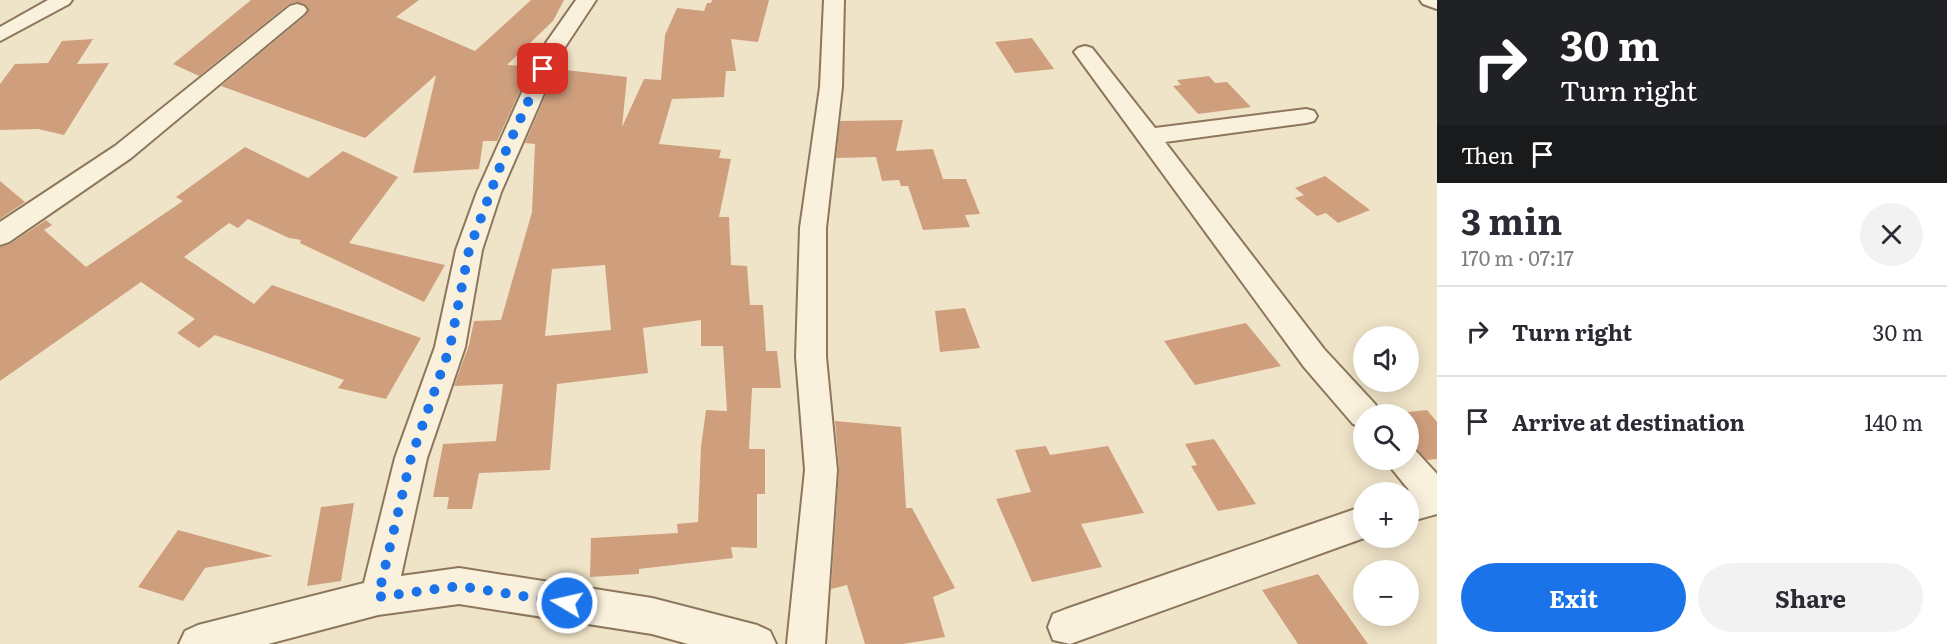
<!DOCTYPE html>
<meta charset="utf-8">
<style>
body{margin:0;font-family:Literata,serif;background:#f2f2f3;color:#2b2b33;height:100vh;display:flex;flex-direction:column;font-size:22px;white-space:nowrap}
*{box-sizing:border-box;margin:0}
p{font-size:20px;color:#7c7c81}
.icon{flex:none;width:33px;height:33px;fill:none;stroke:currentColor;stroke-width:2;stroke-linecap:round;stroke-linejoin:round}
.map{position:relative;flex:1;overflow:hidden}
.panel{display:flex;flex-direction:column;background:#fff;width:510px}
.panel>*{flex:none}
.top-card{background:#202124;color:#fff;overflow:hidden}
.fabs{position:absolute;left:1353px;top:326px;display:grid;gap:12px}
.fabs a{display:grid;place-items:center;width:66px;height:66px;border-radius:50%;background:#fff;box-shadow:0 3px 15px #0003;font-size:30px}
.pin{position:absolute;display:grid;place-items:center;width:51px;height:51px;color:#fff;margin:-26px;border-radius:12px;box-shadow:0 3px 9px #0006}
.me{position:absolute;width:66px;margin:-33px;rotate:279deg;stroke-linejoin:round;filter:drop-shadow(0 0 4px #0008)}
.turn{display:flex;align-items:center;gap:21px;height:126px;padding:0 24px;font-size:27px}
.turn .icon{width:78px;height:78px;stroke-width:2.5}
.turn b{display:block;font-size:42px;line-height:51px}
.then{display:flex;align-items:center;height:57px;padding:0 24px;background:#0003;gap:12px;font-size:22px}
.round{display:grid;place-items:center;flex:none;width:63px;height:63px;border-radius:32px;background:#f2f2f3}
.head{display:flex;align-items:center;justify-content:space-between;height:102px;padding:0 24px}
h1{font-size:36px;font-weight:700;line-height:45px}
.action{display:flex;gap:12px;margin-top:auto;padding:12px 24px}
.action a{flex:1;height:69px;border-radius:36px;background:#1a73e8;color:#fff;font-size:24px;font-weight:700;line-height:69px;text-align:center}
.action a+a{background:#f2f2f3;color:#2b2b33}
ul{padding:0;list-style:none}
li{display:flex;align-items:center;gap:18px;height:90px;padding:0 24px;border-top:2px solid #e1e1e2}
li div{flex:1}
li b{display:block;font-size:22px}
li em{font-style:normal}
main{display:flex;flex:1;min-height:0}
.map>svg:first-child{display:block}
</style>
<main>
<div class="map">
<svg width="1437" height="644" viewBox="0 0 1437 644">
<rect width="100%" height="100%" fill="#f0e4c8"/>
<path fill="#cf9f7d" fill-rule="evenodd" d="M251 0H419L396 17 475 51 531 0H564L553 21 507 65 531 67 497 141H483L479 169 413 173 436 75 365 138 221 86 305 16 309 10 305 4 296 2 289 4 199 76 173 64Z
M712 0H769L758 42 731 39 736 71H726L724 97 672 99 659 144 721 150 719 158 731 159 719 217H729L731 265 747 266 750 305H763L766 351H777L781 388H752L749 449H765V494H757V548L731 547 733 558 639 569V574L590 577 591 538 678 533 677 524 698 522 701 447 706 410 727 411 723 346H701V320L643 328 648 373 557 384 550 470 479 473 472 509H447L449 497H433L443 444 496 441 503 384 454 386 469 345 474 321 501 320 532 212 535 144 525 143 557 69 627 77 622 127 644 79 661 80 665 35 677 8 704 11 707 3H711ZM605 265 611 330 545 336 552 269Z
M1032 38 1054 69 1015 73 995 42Z
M93 39 77 64 109 63 64 135 38 129 0 130V84L15 64 48 63 62 41Z
M1209 76 1215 83 1227 82 1251 107 1198 114 1173 86 1181 85 1177 80Z
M903 120 896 151 933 149 943 179H966L980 214 965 215 970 227 923 230 908 186H901L899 180 882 181 876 157 836 158 840 121Z
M245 147 308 178 343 151 398 177 349 243 445 265 424 302 300 243 301 240 289 238 248 219 238 228 229 223 184 257 254 304 272 285 421 338 386 399 338 388 344 380 215 335 199 348 177 333 195 319 141 282 0 381V247L10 244 46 220 52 225 44 230 86 267 183 201 176 197Z
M1325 176 1370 210 1338 223 1326 213 1317 216 1295 198 1304 195 1295 188Z
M0 181 25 202 0 219Z
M965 308 980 348 940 352 935 311Z
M1246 323 1281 366 1195 385 1164 341Z
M1427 410 1437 422V459L1427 460 1408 444V412Z
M835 421 901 427 906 508H912L955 588 933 597 945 637 903 644H865L847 585 831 589 839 470Z
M1214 439 1256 504 1218 511 1191 466 1197 465 1185 444Z
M1046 446 1050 455 1108 446 1144 513 1081 524 1102 567 1032 582 996 499 1031 492 1015 450Z
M354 503 341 581 307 586 321 507Z
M178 530 273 556 205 568 183 601 138 587Z
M1318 574 1368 644H1298L1262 590Z"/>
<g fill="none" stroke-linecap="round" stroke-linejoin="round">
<defs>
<path id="minor" d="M48 0H72L69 4 0 41V27Z
M576 0H596L563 50 501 192 482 250 465 347 427 458 401 576 459 568 652 598 757 625 770 631 776 644H688L652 634 459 604 378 615 268 644H179L185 631 198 625 364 583 395 458 435 347 456 250 477 192 541 50Z
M824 0H844L842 87 826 228V357L837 470 825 644H787L805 470 796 357 800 228 820 87Z
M1420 0H1437V9L1423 4Z
M297 4 304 6 307 10 304 14 131 158 9 242 0 245V222L115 146 290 6Z
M1085 46 1092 48 1155 128 1306 109 1314 111 1317 116 1314 121 1306 123 1165 142 1324 349 1375 404 1380 414H1364V427L1353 424 1304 367 1074 52 1078 48Z
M1408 446 1414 449 1437 474V514L1408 522V492H1403L1409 490 1392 469 1387 459H1408Z
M1364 506V537H1367L1364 538 1070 644 1053 640 1048 627 1053 614 1066 609Z"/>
</defs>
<use href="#minor" stroke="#8d765c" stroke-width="4"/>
<use href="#minor" fill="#faf1dc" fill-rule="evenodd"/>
</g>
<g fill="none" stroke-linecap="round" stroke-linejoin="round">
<path stroke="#1a73e8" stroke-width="10" stroke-dasharray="0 18" d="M543 69 507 148 469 250 450 347 411 458 378 597 459 586 567 603"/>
</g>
</svg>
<div class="fabs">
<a><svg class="icon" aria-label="sound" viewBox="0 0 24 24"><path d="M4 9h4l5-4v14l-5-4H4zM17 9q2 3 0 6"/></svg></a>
<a><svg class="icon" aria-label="search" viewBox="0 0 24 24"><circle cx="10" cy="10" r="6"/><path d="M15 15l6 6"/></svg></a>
<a>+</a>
<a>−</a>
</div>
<div class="pin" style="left:543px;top:69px;background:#d93025"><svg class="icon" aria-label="arrive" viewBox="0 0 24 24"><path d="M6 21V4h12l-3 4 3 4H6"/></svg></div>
<svg class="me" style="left:567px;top:603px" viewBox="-20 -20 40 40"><circle r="17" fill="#1a73e8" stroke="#fff" stroke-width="3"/><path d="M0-11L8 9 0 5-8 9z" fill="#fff"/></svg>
</div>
<section class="panel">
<div class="top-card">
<div class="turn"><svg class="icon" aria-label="right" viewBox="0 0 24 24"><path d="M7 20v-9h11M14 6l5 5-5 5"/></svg><div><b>30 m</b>Turn right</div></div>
<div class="then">Then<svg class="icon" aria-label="arrive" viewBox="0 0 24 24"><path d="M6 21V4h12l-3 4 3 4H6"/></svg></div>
</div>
<div class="head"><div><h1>3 min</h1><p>170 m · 07:17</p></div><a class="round"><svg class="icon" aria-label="close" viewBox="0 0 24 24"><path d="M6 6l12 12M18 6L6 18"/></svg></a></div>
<ul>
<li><svg class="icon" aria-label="right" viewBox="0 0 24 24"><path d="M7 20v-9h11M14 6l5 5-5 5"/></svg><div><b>Turn right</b></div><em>30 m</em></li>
<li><svg class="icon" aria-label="arrive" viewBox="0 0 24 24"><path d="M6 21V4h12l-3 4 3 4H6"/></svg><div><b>Arrive at destination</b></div><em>140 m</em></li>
</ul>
<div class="action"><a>Exit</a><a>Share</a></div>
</section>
</main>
